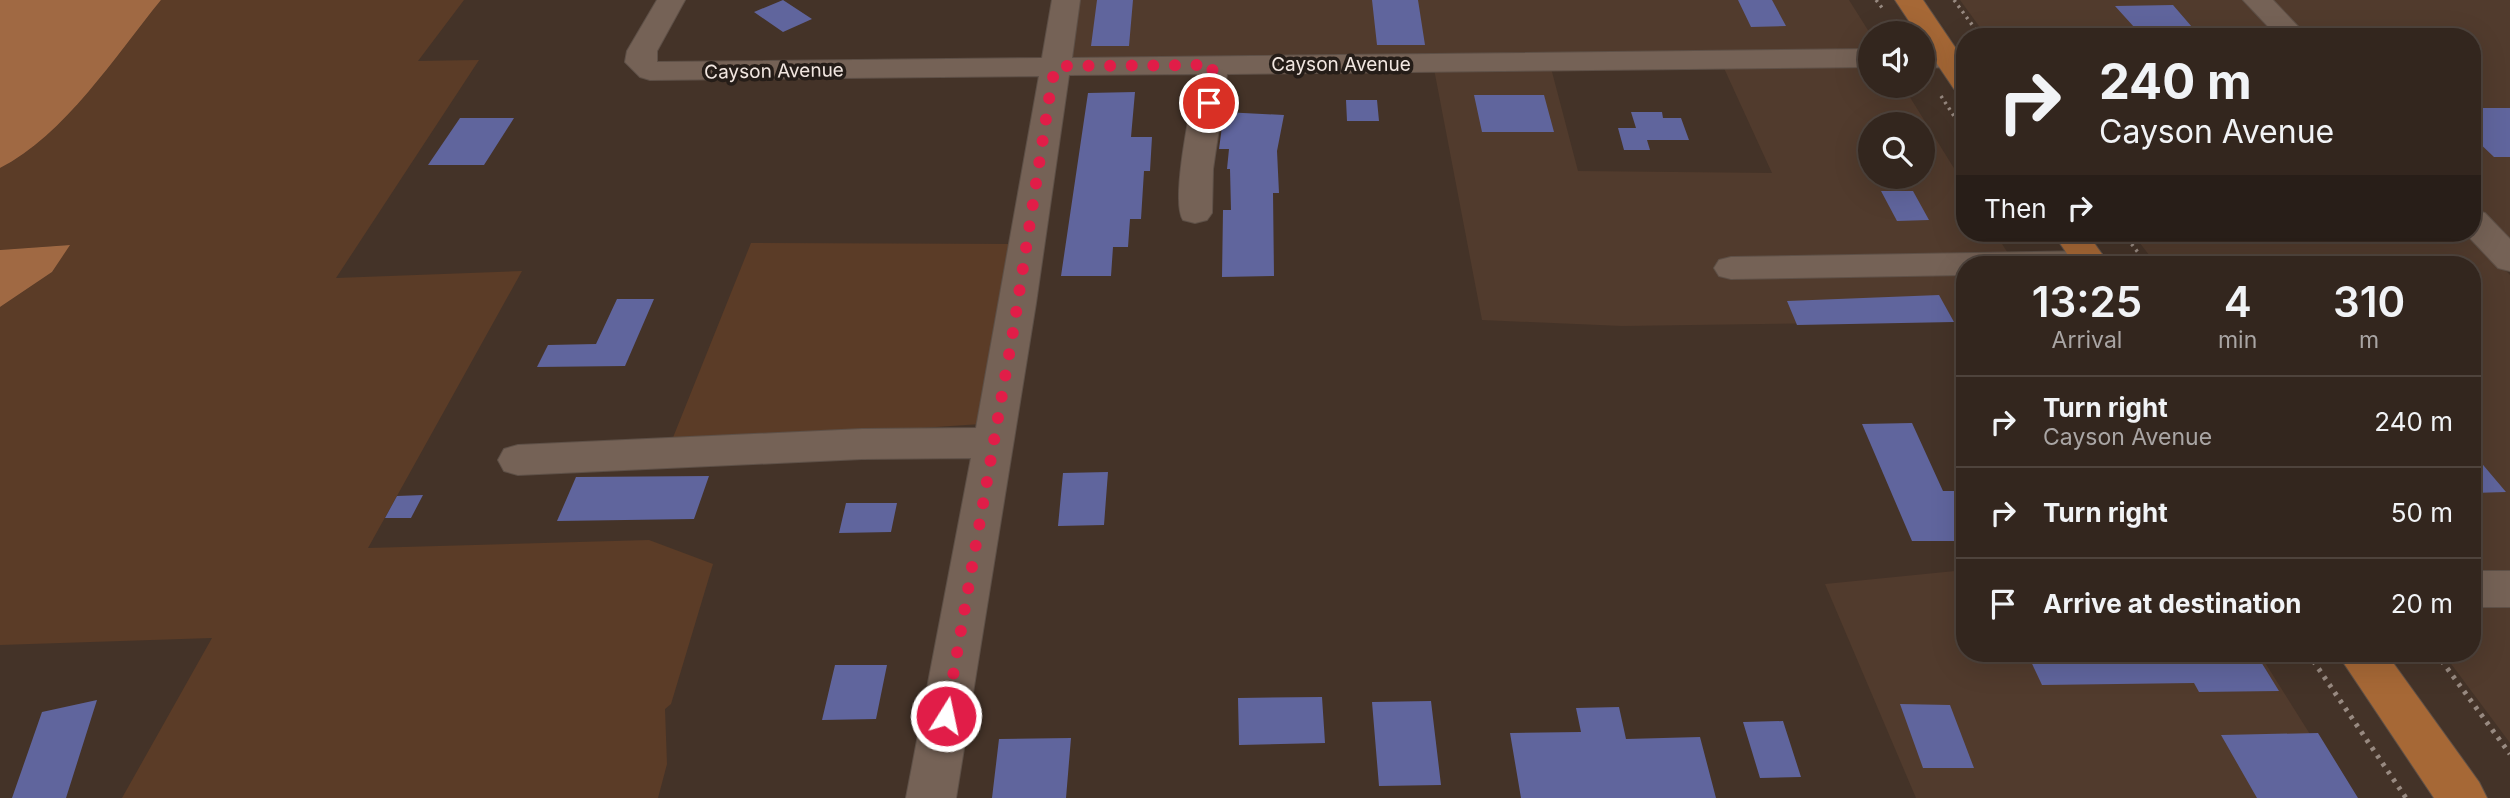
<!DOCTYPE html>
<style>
body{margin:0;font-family:Inter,sans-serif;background:#3e322b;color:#f1f3f6;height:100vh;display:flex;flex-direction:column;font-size:26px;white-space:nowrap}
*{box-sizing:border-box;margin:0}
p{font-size:23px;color:#a9a5a4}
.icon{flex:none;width:38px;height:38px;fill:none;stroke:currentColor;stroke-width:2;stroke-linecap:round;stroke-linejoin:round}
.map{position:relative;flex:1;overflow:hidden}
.details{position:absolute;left:1956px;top:256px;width:525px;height:406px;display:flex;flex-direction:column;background:#33261e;border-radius:28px;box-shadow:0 7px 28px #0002,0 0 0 2px #4e433c}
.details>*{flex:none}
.banner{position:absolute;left:1956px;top:28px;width:525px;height:214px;border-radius:28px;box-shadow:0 7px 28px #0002,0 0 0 2px #4e433c;background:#33261e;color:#f1f3f6;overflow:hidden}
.tools{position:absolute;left:1858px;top:21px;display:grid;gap:14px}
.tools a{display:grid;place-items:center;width:77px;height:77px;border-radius:50%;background:#33261e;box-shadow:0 7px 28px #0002,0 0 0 2px #4e433c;font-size:35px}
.pin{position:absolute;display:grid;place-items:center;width:60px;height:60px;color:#fff;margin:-30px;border:4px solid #fff;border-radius:50%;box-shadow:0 2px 7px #0007}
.me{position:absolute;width:77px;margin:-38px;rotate:10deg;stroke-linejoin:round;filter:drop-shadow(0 0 5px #0008)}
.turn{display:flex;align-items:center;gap:24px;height:147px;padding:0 28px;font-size:32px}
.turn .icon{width:91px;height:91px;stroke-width:2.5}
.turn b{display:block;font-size:49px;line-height:60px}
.then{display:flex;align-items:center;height:66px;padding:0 28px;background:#0003;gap:14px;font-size:26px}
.eta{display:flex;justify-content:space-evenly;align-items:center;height:119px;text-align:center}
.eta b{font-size:42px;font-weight:600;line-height:49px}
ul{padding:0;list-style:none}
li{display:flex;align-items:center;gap:21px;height:91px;padding:0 28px;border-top:2px solid #4e433c}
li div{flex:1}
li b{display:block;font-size:26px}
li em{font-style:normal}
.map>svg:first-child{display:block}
</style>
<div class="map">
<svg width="2510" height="798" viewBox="0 0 2510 798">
<rect width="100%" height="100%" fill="#443328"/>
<path fill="#513b2d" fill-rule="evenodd" d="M1078 0H1849L1871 35V52L1070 60Z
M1960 0H2245L2282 37H1987Z
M2268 0H2510V245L2473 206V37H2306Z
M1871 63V86H1903L1965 186V233H1995L2015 264H1965V321L1622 326 1482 320 1434 69 1551 68 1578 171 1772 173 1723 66ZM1871 124H1923V177H1871Z
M2132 233H2471L2510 275V577H2473V264H2156Z
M1965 570V653H2259L2350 798H1916L1825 584Z
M2473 602H2510V743L2443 653H2473Z"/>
<path fill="#5b3c27" d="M161 0H464L418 61 479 60 336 278 522 271 368 548 649 540 713 564 671 704 665 709 667 764 658 798H122L212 638 0 645V307L52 272 69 245 0 250V168C64 136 116 55 161 0Z
M751 243 1012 244 981 424 670 445Z"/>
<path fill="#a06943" d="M0 0H161C116 55 64 136 0 168Z
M70 245 52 272 0 307V250Z"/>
<path fill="#60659d" d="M783 0 812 19 783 32 754 12Z
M1097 0H1133L1129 46H1091Z
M1372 0H1418L1425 45H1377Z
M1738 0H1772L1786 26 1751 27Z
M2173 5 2192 27H2134L2115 6Z
M1135 92 1131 137H1152L1150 171H1144L1141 219H1130L1128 247H1113L1111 276H1061L1088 93Z
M1474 95H1544L1554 132H1482Z
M1346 100H1377L1379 121H1347Z
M2473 108H2510V157H2494L2473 137Z
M1224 112 1284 115 1277 151 1279 193H1273L1274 276 1222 277 1223 210H1231L1230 169H1227L1229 149H1219Z
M1631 112H1662L1663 118H1681L1689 140H1647L1650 150H1624L1618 128H1636Z
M460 118H514L484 165H428Z
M1881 191H1913L1929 220 1897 221Z
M1939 295 1954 322 1797 325 1787 301Z
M617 299H654L625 366 537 367 548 345 596 344Z
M1912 423 1943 491H1965V541H1912L1862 424Z
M2473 453 2506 492 2473 493Z
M1108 472 1104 525 1058 526 1063 473Z
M709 476 694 519 557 521 576 477Z
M423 495 411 518H385L397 496Z
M846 503H897L891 532 839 533Z
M2027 653H2135L2138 659 2258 657 2279 691 2199 692 2194 683 2042 685Z
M835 665H887L876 719 822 720Z
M1322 697 1325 743 1239 745 1238 698Z
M97 700 66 798H12L42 712Z
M1431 701 1441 785 1379 786 1372 702Z
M1900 704 1950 705 1974 768H1923Z
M1619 707 1626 739 1700 737 1716 798H1521L1510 733 1581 732 1576 708Z
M1783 721 1801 777 1760 778 1743 722Z
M2318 733 2358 798H2257L2221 735Z
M1071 738 1066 798H992L999 739Z"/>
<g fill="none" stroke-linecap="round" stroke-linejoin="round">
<defs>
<path id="minor" d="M657 0H685L657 51V62L1042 58 1052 0H1080L1072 58 1871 49V67L1227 74 1213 169 1212 213 1207 220 1195 223 1183 220C1170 200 1192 102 1197 74L1069 75 1036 303 956 798H906L971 458 862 459 518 475 504 471 498 460 504 449 518 445 862 429 976 428 1039 76 650 80 640 77 625 62 627 51Z
M2243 0H2273L2308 37H2278Z
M1923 49 1965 50V68L1923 67Z
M2473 210 2485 213 2510 239V271L2498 268 2465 233H2473Z
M2090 251 2102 254 2106 264H1965V275L1731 279 1719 276 1714 268 1719 260 1731 257Z
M2473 571H2510V607H2473Z"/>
<path id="major" d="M1895 0H1923L1965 62V92L1954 89 1923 43V33H1917Z
M2053 233H2087L2109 264H2074Z
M2337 653H2386L2479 782 2487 798H2434Z"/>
</defs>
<use href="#minor" stroke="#5e5047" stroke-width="2"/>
<use href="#major" stroke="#5e5047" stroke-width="2"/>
<path stroke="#988a81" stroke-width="3.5" stroke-dasharray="2.5 4.5" stroke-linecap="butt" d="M1876 0 1883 9
M1954 0 1981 37
M1941 96 1965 133
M2123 233 2147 264"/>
<path stroke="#988a81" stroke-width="5" stroke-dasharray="3.5 6" stroke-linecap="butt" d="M2308 653 2406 798
M2436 653 2510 754"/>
<use href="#minor" fill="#756256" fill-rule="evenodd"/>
<use href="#major" fill="#a66836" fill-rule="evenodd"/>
</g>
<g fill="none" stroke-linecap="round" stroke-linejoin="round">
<path stroke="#e11d48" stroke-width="12" stroke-dasharray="0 21.6" d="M946 716 1014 326 1052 80 1057 66 1213 65 1209 103"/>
</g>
<g text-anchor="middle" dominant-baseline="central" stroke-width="7" stroke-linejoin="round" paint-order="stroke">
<g font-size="19" fill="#f1e6e0" stroke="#251d18">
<text x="1341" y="64">Cayson Avenue</text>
<text transform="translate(774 71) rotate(-1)">Cayson Avenue</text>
</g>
</g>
</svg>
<div class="tools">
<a><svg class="icon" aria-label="sound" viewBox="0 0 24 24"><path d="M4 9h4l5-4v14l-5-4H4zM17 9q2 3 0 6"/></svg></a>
<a><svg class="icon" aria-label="search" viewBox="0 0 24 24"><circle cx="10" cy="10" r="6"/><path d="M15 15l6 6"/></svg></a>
</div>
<div class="pin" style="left:1209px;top:103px;background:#d93025"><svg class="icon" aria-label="arrive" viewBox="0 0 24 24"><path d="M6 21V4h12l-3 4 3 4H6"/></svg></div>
<svg class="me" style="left:946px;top:716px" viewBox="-20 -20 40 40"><circle r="17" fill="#e11d48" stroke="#fff" stroke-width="3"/><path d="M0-11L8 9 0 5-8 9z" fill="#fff"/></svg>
<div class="banner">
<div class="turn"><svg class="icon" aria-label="right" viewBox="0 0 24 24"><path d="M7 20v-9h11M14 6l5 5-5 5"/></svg><div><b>240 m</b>Cayson Avenue</div></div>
<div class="then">Then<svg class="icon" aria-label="right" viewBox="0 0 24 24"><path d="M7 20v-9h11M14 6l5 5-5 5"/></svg></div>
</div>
<section class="details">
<div class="eta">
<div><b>13:25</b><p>Arrival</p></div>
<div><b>4</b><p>min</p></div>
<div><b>310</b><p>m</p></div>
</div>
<ul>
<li><svg class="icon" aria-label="right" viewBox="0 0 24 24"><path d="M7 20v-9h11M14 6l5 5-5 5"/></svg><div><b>Turn right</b><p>Cayson Avenue</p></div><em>240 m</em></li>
<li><svg class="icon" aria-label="right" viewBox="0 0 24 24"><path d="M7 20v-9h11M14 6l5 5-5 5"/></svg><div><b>Turn right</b></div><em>50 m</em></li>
<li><svg class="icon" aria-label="arrive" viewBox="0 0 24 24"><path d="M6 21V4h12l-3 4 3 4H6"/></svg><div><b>Arrive at destination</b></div><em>20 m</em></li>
</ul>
</section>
</div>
